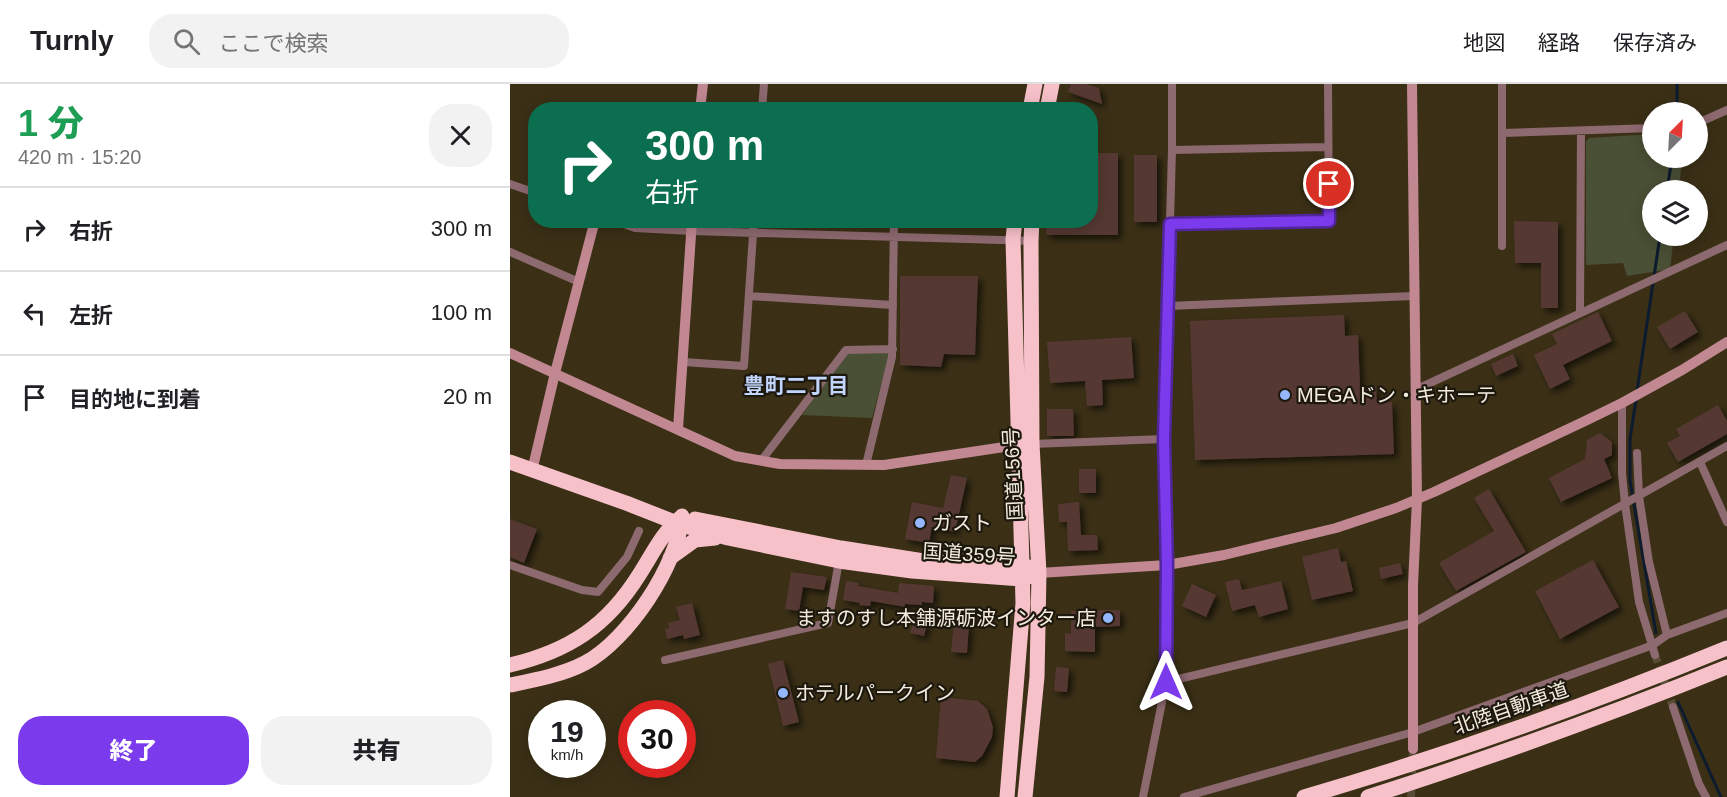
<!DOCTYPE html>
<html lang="ja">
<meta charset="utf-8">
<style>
body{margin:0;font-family:Helvetica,"Noto Sans JP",sans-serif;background:#f2f2f2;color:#202124;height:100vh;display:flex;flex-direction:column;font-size:22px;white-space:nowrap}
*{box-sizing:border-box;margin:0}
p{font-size:20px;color:#757577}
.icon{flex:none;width:33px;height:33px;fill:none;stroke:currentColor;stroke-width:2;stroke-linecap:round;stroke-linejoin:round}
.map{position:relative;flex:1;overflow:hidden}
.panel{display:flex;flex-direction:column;background:#fff;width:510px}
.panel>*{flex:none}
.banner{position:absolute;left:18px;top:18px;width:570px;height:126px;border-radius:24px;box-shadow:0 3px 15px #0003;background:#0b6e4f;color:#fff;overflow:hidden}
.needle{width:39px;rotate:24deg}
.tools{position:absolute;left:1132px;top:18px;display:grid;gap:12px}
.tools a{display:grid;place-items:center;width:66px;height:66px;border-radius:50%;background:#fff;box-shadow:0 3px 15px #0003;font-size:30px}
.speed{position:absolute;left:18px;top:616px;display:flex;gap:12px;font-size:30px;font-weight:700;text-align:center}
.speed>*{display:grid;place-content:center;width:78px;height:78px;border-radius:50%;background:#fff;box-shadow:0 3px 15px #0003;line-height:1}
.speed small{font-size:15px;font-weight:400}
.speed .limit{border:9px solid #d22;background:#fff;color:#111}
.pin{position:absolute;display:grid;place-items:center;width:51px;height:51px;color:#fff;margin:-26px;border:3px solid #fff;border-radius:50%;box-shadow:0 2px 6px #0007}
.me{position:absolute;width:66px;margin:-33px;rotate:0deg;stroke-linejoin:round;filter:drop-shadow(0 0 4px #0008)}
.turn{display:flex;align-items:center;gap:21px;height:126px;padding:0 18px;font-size:27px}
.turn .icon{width:78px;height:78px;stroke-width:2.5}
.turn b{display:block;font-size:42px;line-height:51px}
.round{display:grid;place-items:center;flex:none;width:63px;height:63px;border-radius:24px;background:#f2f2f2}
.overview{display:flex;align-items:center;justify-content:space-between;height:102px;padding:0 18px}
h1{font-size:36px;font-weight:800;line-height:45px;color:#1e9e55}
.action{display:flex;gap:12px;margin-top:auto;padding:12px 18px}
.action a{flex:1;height:69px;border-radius:24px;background:#7c3aed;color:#fff;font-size:24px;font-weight:800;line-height:69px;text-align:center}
.action a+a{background:#f2f2f2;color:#202124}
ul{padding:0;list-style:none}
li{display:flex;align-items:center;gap:18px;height:84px;padding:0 18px;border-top:2px solid #e0e0e0}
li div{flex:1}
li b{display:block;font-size:22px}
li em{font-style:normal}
header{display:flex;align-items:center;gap:36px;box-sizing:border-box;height:84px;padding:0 30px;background:#fff;border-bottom:2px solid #e0e0e0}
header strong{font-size:28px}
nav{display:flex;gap:33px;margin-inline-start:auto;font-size:21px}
.search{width:420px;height:54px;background:#f2f2f2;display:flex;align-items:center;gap:15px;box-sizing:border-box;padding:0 21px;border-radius:24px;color:#757577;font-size:22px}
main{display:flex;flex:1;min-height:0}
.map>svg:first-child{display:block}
</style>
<header>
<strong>Turnly</strong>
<div class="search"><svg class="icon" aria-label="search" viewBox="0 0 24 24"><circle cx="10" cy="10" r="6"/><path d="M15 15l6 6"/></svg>ここで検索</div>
<nav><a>地図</a><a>経路</a><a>保存済み</a></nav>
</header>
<main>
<section class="panel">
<div class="overview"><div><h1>1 分</h1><p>420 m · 15:20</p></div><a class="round"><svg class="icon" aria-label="close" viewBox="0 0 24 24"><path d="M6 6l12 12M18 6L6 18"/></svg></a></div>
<ul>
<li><svg class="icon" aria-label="right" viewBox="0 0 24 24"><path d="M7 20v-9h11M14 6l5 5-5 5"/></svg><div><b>右折</b></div><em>300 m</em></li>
<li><svg class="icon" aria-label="left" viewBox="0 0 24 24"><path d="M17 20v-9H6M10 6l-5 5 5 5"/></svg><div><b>左折</b></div><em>100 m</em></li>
<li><svg class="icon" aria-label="arrive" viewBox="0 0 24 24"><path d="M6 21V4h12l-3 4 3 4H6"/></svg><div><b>目的地に到着</b></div><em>20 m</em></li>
</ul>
<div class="action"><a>終了</a><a>共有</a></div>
</section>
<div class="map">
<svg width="1217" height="713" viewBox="0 0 1217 713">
<defs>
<filter id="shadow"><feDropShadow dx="4" dy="4" stdDeviation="3" flood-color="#0009"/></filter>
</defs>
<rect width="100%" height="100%" fill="#3b3016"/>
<path fill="#4a5035" d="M1143 50V74H1172L1169 106H1143V152H1164L1160 185 1117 192 1113 179 1076 181V57L1079 54Z
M337 268H380L362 334 292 331Z"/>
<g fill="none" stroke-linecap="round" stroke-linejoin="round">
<path stroke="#0d1b2f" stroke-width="3" d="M1167 28V0
M1157 106 1162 74
M1127 307 1150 152
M1126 316 1120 355V397L1146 549
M1168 618 1211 713"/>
</g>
<path fill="#553932" filter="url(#shadow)" d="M561 0H576L589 4 592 20 558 8Z
M580 69H608V151H536V136H580Z
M624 71H647V138H624Z
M1004 137 1048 138V224H1031V179H1005Z
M390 192H468L465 271 434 270 431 283 390 281Z
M1175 227 1188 248 1160 265 1147 243Z
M1088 228 1102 257 1053 281 1060 295 1040 305 1024 271 1047 260 1042 250Z
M834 231 835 252 848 251 850 303H866L867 319 882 318 884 370 685 376 680 237Z
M621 253 624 294 592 296 593 321 577 322 575 297 540 299 537 258Z
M1003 270 1008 282 986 292 981 280Z
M1208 321 1217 337V350L1168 378 1157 359 1170 352 1166 345Z
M537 325H563L564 352H537Z
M1090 349 1102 358V371L1094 375 1102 394 1051 418 1039 394 1075 375 1077 356Z
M569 385H586V409H569Z
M441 391 457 394 445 448 422 443 419 459 395 455 402 418 433 424Z
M979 405 1016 468 946 507 929 479 984 447 964 414Z
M569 418 571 451H587L588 466 558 467 557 438H549L548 420Z
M0 435 27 445 14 479 0 473Z
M828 464 831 478 836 477 843 507 802 516 792 473Z
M1083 476 1109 523 1050 555 1025 507Z
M890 479 893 490 871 495 869 484Z
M281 488 317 493 314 506 293 503 289 527 275 525Z
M729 495 732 506 771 497 778 525 749 533 745 521 722 527 715 498Z
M336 497 349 499 348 502 388 509 389 499 424 502 423 519 412 518V521L395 520V523L361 517 360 522 349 521 350 519 333 516Z
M682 500 706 511 696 533 672 522Z
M182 519 190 551 174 555 173 551 157 555 155 545 159 544 158 539 170 536 166 523Z
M586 526H610V542L585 543V568L555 567V549L561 550V527Z
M404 536 417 540 414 552 400 549Z
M444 539 459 540 457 569 441 568Z
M273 576 289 638 273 642 258 580Z
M546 583 559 584 557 608 544 607Z
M431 613 468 617 477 625 483 643 482 653 472 672 465 678 426 674Z"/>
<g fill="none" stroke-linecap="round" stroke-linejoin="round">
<path stroke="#574c34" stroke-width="8" stroke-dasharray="8 4" stroke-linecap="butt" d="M1145 571 1163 623
M901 713 903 665"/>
<path stroke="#8d6970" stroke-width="8" d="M252 26 254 0
M1188 39 1217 26
M992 49 1143 44
M662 66 818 63
M0 100 26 109
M103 136 125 144 182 147 521 157
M660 140 819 137 818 0
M992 162V0
M0 168 69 198
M239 212 383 221
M658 222 904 212
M1070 229 1071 47
M173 278 234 282 244 136
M905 306 1217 161
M1112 319V389L1115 420 1129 518 1145 571
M522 360 654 355
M1127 369 1129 412 1139 478 1157 551
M251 377 336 266 383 265
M1190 378 1217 438
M356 381 382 273 384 136
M0 481 72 506 88 508 117 473 129 447
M155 576 318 539 329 477
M656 598 903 539 1217 362
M1163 623 1189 700 1196 713
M633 713 656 598 657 481 654 355 662 66V0
M674 713 903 648 1143 561 1157 551 1217 529"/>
<path stroke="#c18892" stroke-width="10" d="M902 0 907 415 903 501V665
M190 26 193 0
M0 269 225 372 270 380 374 381 508 361
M168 345 182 136
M22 387 45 289 85 136
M529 489 657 481 714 471 826 444 886 424 924 408 1073 338 1112 319 1172 286 1217 258"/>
<path stroke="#f7c1ca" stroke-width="15" d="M520 26 525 0
M537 26 542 0
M0 378 116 419 172 441 218 454 329 477 402 487 513 495 521 492
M185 435 331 464 420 478 483 481 513 480 521 485
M160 474 185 456 205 454
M0 581C59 567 97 542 129 491 142 471 152 449 170 434
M0 601C25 596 52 591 75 579 118 556 168 481 172 432
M497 713 513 519 503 155 505 136
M515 713 527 593 529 489 522 360 521 157 522 136
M794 713C938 671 1078 621 1217 564
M858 713C979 674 1099 631 1217 583"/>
</g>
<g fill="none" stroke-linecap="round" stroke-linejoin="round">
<defs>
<path id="route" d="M656 598 657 481 654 355 660 140 819 137V100"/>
</defs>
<use href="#route" stroke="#51269a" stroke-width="15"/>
<use href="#route" stroke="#7c3aed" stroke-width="10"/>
</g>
<g fill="#94b7fd" stroke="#1d180e" stroke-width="2">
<circle cx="775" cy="311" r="6"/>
<circle cx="410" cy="439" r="6"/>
<circle cx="598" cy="534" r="6"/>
<circle cx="273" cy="609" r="6"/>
</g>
<g text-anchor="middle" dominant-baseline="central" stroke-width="4.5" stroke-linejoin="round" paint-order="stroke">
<g font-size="20" fill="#f3ecdd" stroke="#1d180e" text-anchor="start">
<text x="787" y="311">MEGAドン・キホーテ</text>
<text x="422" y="439">ガスト</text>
<text x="586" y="534" text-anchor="end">ますのすし本舗源砺波インター店</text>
<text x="285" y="609">ホテルパークイン</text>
</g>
<g font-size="20" fill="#f3ecdd" stroke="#1d180e">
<text transform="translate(503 390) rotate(-93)">国道156号</text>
<text transform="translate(459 470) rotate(4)">国道359号</text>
<text transform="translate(1001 624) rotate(-19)">北陸自動車道</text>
</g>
<g font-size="21" font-weight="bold" fill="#c1d5fd" stroke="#1d180e">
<text x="286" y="301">豊町二丁目</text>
</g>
</g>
</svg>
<div class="tools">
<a><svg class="needle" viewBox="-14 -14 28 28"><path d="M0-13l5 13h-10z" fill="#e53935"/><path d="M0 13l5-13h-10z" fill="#757577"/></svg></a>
<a><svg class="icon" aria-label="layers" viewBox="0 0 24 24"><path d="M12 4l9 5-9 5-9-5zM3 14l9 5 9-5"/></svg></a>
</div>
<div class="speed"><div>19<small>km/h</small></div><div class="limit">30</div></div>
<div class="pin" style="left:819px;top:100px;background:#d93025"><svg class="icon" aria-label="arrive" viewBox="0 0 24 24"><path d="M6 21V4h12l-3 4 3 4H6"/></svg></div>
<svg class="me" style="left:656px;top:598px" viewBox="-20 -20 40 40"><path d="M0-17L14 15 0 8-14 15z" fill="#7c3aed" stroke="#fff" stroke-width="4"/></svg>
<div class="banner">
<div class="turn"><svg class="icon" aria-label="right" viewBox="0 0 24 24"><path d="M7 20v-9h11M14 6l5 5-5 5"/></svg><div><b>300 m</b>右折</div></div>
</div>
</div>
</main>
